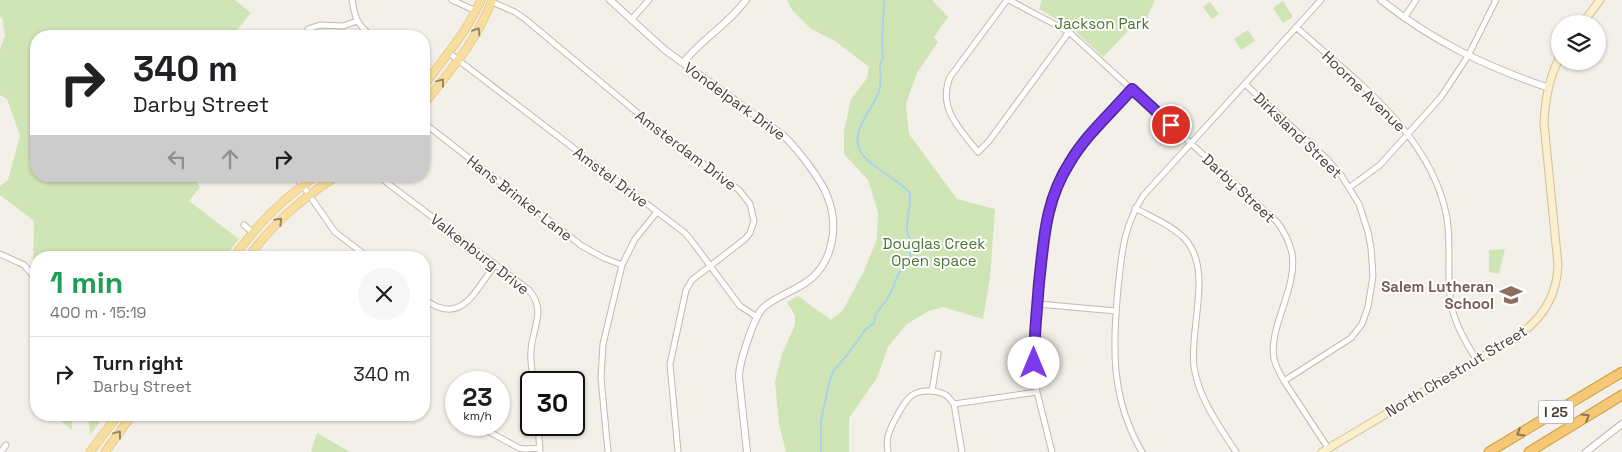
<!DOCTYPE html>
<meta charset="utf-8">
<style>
body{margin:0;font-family:"Space Grotesk",sans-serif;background:#f6f6f6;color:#202124;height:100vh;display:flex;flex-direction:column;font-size:19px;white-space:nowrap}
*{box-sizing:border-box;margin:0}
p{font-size:16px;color:#757577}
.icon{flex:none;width:28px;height:28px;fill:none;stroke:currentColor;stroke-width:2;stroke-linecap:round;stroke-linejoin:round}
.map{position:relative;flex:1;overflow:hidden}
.drawer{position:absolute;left:30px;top:251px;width:400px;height:170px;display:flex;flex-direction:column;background:#fff;border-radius:20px;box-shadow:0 1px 4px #0004}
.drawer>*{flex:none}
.hud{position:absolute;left:30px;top:30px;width:400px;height:152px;border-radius:20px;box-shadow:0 1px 4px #0004;background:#fff;color:#202124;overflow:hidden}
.controls{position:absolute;left:1551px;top:15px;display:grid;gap:10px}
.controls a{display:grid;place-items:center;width:55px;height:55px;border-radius:50%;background:#fff;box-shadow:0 1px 4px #0004;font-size:25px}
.speed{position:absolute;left:445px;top:371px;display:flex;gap:10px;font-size:25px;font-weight:700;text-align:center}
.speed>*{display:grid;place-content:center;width:65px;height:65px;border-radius:50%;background:#fff;box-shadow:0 1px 4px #0004;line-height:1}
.speed small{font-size:12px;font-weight:400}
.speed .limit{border:2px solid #111;border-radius:8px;background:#fff;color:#111}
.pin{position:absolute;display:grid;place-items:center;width:42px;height:42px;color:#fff;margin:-21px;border:2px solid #fff;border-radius:50%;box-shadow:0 1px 5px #0007}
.me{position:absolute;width:55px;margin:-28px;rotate:0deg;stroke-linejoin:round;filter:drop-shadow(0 0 4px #0008)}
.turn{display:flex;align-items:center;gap:18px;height:105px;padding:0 20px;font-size:22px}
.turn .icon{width:65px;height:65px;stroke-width:2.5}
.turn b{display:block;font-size:35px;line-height:42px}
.lanes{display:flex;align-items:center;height:48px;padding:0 20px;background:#0003;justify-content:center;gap:25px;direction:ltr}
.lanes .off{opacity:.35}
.round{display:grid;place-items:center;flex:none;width:52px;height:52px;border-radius:26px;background:#f6f6f6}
.head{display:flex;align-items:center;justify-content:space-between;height:85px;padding:0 20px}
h1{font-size:30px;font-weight:600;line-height:38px;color:#1e9e55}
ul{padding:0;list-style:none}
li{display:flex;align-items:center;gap:15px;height:75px;padding:0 20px;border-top:1px solid #e0e0e0}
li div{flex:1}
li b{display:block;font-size:19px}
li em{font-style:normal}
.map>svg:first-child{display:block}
</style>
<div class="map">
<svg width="1622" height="452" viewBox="0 0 1622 452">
<rect width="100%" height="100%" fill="#f3f0e9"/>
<path fill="#d0e5b5" d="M0 0H235L251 13 232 36H36V176H154L160 180 172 176H192L200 187 189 201 239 239 225 257 36 258V270L33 265 34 221 0 195V186L8 180 20 136 7 99 0 95V49L5 36 2 18 0 17Z
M787 0H932L948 17 934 37 938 42 917 73 906 104 909 134 957 199 995 209 990 278 983 319 943 307 929 311 907 324 888 347 877 378 849 418V452H786L779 424 775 382 782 354 795 325V316L787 302 798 296 831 320 843 310 864 271 877 239 878 212 868 180 844 154V131L851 99 867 78 869 67 835 41 811 29 792 10Z
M1042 0H1155L1147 18 1138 21 1137 28H1131L1103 57 1074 30 1039 9Z
M1283 1 1293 17 1283 23 1273 8Z
M1210 2 1219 14 1212 19 1203 7Z
M1248 30 1255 41 1241 50 1234 39Z
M1505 249 1499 274 1489 272V250Z
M53 415H59L63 417 65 415H69L72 423V430Z
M88 415H105L90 435Z
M317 433 350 452H311Z"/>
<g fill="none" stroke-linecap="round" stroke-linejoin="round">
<path stroke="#aad2ec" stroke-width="2" d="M821 452V421L830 379 834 370 848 354 865 330 874 323C874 312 884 305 889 296 893 289 895 282 898 275 902 266 912 258 912 247 911 240 907 235 907 228 907 216 911 206 910 193 896 177 874 170 862 154 847 132 873 111 879 91 882 82 880 74 880 64L883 59 882 41 884 0"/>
<defs>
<path id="minor" d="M352 0C355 18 357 25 372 36
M452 0 476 11
M1007 0 950 77C937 108 960 129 978 152L989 141 1069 32
M1009 0 1069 32 1277 222C1284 231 1289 241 1292 253 1298 288 1268 327 1274 359 1276 367 1280 374 1284 381L1328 448
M492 2 515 12 525 19 658 130 739 190 750 204 754 221 750 233 745 239 692 280 686 290 670 364 678 452
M1404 18 1416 0
M631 20 649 0
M1296 27C1355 80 1432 135 1447 218 1452 249 1445 282 1453 312 1458 330 1467 345 1477 360
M308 29 320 25 343 26 357 21
M449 53 685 233 691 240 740 306 757 317
M1245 84 1326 158 1341 175 1359 204 1368 232 1371 248 1373 276 1368 307 1362 324 1351 338 1284 381
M424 123 582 246 604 258 622 265
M296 176 335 232 369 258
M381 176 386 182 529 290C547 311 532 328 531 351 530 361 532 372 534 382
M1350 187 1380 165 1441 97 1468 56 1496 0
M1135 208C1151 217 1171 225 1184 238 1214 269 1189 327 1194 367 1199 399 1219 426 1236 452
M244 225 252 232
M0 254 24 265 36 279
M424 299C461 327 474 292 495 265
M1038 304 1116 311
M932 391 938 354
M954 404 962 452
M481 425 484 429 519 448 525 449 540 448
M538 425 540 452
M1 452 6 445
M608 452 601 378 603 344 622 265 635 239 657 212
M888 452C887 446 886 439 889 433 892 424 904 401 911 396 920 389 937 390 946 395 949 397 951 401 954 404L1037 392
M1052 452 1037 392 1034 363 1035 333 1045 226C1050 199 1061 171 1078 149 1095 128 1114 109 1132 89
M1142 452C1110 397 1113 348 1118 288 1122 252 1123 228 1143 196L1321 0"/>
<path id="tertiary" d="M610 0 665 50 784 136C798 150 822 180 828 198 838 224 834 257 813 277 798 291 774 296 762 309 753 320 739 363 739 377L747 452
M1381 0C1434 42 1485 66 1549 88
M683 63C701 39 728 25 746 0
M1586 452 1622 424"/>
<path id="secondary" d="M1582 24 1600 0
M1322 452 1519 335C1543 318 1557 295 1558 265L1544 123C1545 100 1549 77 1560 57"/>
<path id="primary" d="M424 86C444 57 467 32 481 0
M424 104C449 72 478 39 492 0
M233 258C256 226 283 197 317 176
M248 258C273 223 301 199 337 176
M90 452 118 415
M105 452 132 415"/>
<path id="motorway" d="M1489 452 1622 372
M1529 452 1622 395"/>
</defs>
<use href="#minor" stroke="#c1bbaf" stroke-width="7"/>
<use href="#tertiary" stroke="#c1bbaf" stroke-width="8"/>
<use href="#secondary" stroke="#d0c29c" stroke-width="9"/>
<use href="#primary" stroke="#dcba6f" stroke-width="9"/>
<use href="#motorway" stroke="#d39c44" stroke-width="11"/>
<use href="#minor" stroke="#fff" stroke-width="5"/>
<use href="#tertiary" stroke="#fff" stroke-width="6"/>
<use href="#secondary" stroke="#fbefcc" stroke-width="7"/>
<use href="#primary" stroke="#f7dd9e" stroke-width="8"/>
<use href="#motorway" stroke="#f4c874" stroke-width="9"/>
</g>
<defs><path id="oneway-chevron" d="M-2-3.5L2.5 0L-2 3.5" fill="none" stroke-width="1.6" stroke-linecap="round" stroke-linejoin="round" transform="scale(1.25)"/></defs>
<g stroke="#968766">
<use href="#oneway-chevron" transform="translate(477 31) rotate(-58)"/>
<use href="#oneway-chevron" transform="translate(441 82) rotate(-53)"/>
<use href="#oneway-chevron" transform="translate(279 221) rotate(-45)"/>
<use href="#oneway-chevron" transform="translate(118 434) rotate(-53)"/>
</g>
<g stroke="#8c7750">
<use href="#oneway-chevron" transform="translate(1586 417) rotate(-32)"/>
<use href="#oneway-chevron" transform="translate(1520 433) rotate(149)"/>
</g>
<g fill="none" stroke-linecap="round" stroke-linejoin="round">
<defs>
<path id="route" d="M1034 363C1034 336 1037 310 1039 283 1044 239 1045 201 1070 162 1086 135 1111 113 1132 89L1171 125"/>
</defs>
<use href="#route" stroke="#51269a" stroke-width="12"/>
<use href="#route" stroke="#7c3aed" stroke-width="9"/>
</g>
<defs>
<symbol id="school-bare" viewBox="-9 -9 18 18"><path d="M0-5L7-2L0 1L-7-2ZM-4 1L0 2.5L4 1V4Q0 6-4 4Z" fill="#8d6e63" stroke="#fff" stroke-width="2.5" paint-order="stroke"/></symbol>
</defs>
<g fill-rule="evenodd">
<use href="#school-bare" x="1495" y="279" width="32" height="32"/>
</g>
<g text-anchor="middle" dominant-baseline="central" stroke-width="4" stroke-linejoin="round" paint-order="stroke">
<rect fill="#fff" stroke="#7e7a74" stroke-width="1" x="1538.5" y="400.5" width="35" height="23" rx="4"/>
<g font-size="14" font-weight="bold" fill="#474138">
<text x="1556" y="412">I 25</text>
</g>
<g font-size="15" fill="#4a752f" stroke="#fff">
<text x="1102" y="23">Jackson Park</text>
<text x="934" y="243">Douglas Creek<tspan x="934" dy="17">Open space</tspan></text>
</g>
<g font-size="15" fill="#474138" stroke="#fff">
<text transform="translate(1364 91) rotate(44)">Hoorne Avenue</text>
<text transform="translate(735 101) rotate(36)">Vondelpark Drive</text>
<text transform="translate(1298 135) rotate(44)">Dirksland Street</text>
<text transform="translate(686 150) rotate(37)">Amsterdam Drive</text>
<text transform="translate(611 177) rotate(37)">Amstel Drive</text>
<text transform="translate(1239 188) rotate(43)">Darby Street</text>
<text transform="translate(520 198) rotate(38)">Hans Brinker Lane</text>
<text transform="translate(480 254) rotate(38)">Valkenburg Drive</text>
<text transform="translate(1456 371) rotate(-31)">North Chestnut Street</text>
</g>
<g font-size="15" font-weight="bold" fill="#785e54" stroke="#fff" text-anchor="end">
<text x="1494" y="286">Salem Lutheran<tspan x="1494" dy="17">School</tspan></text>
</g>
</g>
</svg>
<div class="controls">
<a><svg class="icon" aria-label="layers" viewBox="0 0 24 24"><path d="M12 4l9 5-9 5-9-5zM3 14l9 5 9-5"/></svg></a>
</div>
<div class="speed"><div>23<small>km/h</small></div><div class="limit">30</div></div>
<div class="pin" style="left:1171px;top:125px;background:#d93025"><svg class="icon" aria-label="arrive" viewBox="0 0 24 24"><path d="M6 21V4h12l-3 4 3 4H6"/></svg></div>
<svg class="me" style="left:1034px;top:363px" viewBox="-20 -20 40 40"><circle r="19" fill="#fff"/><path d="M0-13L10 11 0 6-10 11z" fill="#7c3aed"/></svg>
<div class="hud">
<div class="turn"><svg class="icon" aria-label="right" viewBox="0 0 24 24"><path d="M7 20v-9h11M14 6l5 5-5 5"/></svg><div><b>340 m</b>Darby Street</div></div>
<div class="lanes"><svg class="icon off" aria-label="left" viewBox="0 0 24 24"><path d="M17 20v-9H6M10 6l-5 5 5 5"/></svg><svg class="icon off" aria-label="ahead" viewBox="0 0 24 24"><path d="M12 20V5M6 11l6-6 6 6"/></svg><svg class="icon" aria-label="right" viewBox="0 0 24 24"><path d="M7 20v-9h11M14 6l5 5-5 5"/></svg></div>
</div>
<section class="drawer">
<div class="head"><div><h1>1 min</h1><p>400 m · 15:19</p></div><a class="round"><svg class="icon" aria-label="close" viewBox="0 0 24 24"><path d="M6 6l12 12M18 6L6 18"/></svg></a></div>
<ul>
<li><svg class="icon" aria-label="right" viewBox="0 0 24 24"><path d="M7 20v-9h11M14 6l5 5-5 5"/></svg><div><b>Turn right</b><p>Darby Street</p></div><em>340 m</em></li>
</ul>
</section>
</div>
